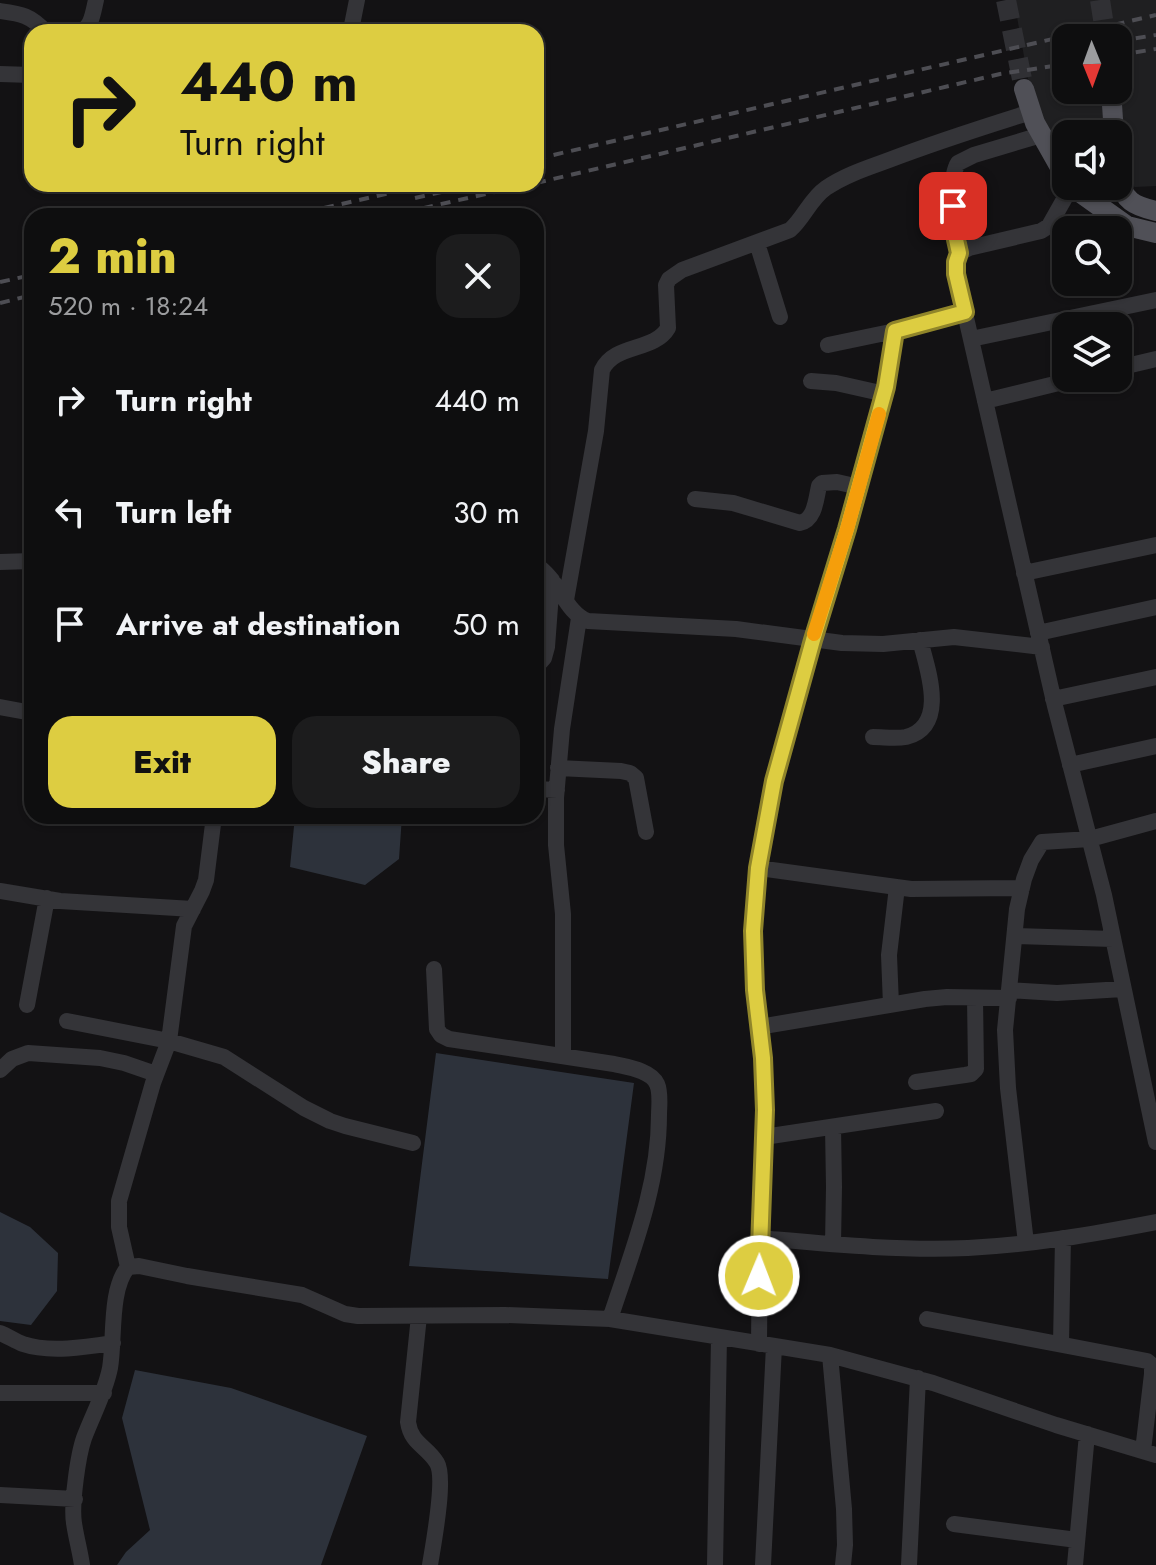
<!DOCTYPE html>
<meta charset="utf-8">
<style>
body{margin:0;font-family:Jost,sans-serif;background:#1c1c1d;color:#f1f3f6;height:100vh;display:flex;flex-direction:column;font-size:30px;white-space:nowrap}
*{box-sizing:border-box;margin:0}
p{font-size:26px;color:#9b9c9e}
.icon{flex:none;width:44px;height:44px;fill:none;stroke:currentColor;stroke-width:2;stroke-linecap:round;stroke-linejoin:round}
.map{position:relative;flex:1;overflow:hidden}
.side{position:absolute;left:24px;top:208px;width:520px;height:616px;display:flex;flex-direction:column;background:#0e0e0f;border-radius:24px;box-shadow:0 2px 6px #0004,0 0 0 2px #2e2e2f}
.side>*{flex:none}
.guide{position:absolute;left:24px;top:24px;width:520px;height:168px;border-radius:24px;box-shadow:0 2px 6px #0004,0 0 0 2px #2e2e2f;background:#ddcd41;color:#111;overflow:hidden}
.needle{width:52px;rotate:179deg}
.tools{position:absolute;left:1052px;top:24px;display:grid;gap:16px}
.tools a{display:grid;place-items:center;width:80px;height:80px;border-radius:16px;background:#0e0e0f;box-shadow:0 2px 6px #0004,0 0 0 2px #2e2e2f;font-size:40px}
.pin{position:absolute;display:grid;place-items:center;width:68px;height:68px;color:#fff;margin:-34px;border-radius:16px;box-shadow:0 4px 12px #0006}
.me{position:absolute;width:88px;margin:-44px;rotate:1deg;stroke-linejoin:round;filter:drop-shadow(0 0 6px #0008)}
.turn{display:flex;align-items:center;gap:28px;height:168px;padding:0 24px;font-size:36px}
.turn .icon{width:104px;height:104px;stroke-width:2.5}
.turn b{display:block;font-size:56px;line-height:68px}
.round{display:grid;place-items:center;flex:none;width:84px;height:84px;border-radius:24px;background:#1c1c1d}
.headline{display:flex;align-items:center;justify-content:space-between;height:136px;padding:0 24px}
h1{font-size:48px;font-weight:800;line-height:60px;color:#ddcd41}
.primary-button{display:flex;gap:16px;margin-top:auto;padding:16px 24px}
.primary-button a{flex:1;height:92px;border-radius:24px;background:#ddcd41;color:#111;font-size:32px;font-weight:800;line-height:92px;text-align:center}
.primary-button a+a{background:#1c1c1d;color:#f1f3f6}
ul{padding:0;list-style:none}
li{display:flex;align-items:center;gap:24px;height:112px;padding:0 24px}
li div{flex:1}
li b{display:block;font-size:30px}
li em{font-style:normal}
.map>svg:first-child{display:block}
</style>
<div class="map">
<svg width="1156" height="1565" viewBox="0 0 1156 1565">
<rect width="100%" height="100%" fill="#131214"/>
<path fill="#1f1f21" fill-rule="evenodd" d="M1014 0H1156V186L1135 187 1118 180V134H1066V157L1054 151 1030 90ZM1066 38H1118V90H1066Z"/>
<path fill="#2d323b" d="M295 816H402L399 859 365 885 290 867Z
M436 1053 634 1083 608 1279 409 1266Z
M0 1212 30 1227 58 1253 57 1291 31 1325 0 1321Z
M135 1370 231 1388 367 1436 321 1565H117L126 1552 150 1530 122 1418Z"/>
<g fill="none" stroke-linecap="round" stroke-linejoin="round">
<path stroke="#303034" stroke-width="20" stroke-dasharray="20 10" stroke-linecap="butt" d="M1006 0 1024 89
M1100 0 1106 38"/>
<path stroke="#343438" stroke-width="16" d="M0 11C22 14 30 15 46 32
M80 32C92 27 93 12 96 0
M346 32 352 25 357 0
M0 74 32 75
M1071 187 1049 226 1041 231 969 248 959 253 956 262V274L1055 706 1104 895 1156 1142
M757 243 780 317
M959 253C954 232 947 181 958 163L974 155 1041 135
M971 339 1156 300
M828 345 895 331 965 312
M1118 368 1156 359
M811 381 836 383 885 394
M985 401 1079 378
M695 499 733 503 800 523C815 520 816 499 819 486L822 483 837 482 859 487
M0 562 32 561
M536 565C559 579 565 613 588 621L736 629 842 643 883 644 954 637 1042 647
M1024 573 1156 545
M566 600 596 431 602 370C615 343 654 352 668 328L666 285 669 279 682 270 790 230C804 218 810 199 826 188 845 175 867 168 889 160 936 142 983 127 1031 112
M1038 633 1156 607
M536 667 544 658 547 647 552 580
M1053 699 1156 677
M0 707 32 713
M873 737C884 737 895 739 906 737 949 726 927 668 920 640
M1070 765 1156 746
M558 768 621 771 630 773 636 778 646 832
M536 789 557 790
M758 868 911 889 1022 888
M0 891 60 901 193 909
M1015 936 1113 939
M434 969 437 1029 441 1035 449 1039 614 1064C626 1067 651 1070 657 1084 661 1093 659 1106 659 1115 659 1186 632 1252 610 1319
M1009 990 1057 993 1123 989
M27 1005 47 898
M891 1005 889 955 897 887
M67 1021 169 1041 224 1057 304 1108 330 1121 345 1126 413 1143
M759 1027 925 999 947 997 1009 998
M563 1056V914L556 845V798L562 729 579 618
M0 1070 12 1059 28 1053 100 1058 124 1063 156 1074
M916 1082 965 1075 971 1074 976 1069 975 998
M833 1127 834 1187 833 1244
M764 1137 936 1111
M760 1238C829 1244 899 1251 968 1248 1031 1245 1094 1234 1156 1222
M1026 1243 1008 1088 1005 1030 1017 909 1024 879 1031 860 1042 842 1090 839 1156 821
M128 1267 119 1227V1201L153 1083 169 1041 184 926 202 891 206 880 214 816
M419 1316 408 1422C411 1444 427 1446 437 1463 446 1478 433 1546 430 1565
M927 1319 1147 1361 1152 1365V1374L1143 1451
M0 1333C8 1336 15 1341 23 1344 49 1353 87 1347 113 1343
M759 1344 760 1238 765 1110 763 1058 755 990 753 931 758 868 769 802 813 640 847 529 886 387 895 331
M1061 1344 1063 1238
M830 1355 844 1509 845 1545 843 1565
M0 1393H104
M0 1495 75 1499
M954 1524 1077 1540
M82 1565C80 1551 76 1537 74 1523 71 1505 78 1455 84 1438 93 1414 105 1393 110 1368 115 1339 109 1290 128 1267L139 1266 187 1276 302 1295 345 1314 358 1316 505 1315 610 1319 830 1355 933 1383 1056 1425 1156 1455
M715 1565 719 1337
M763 1565 774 1346
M909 1565 918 1378
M1075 1565 1087 1434"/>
<path stroke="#505057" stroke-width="20" d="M1024 89 1035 123 1066 178
M1111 90 1114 134
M1118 178C1124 201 1134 206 1156 211
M1071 186 1127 226 1156 233"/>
<path stroke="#4d4d53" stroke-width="4" stroke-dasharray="10 8" stroke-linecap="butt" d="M1118 41 1156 35
M1118 55 1156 49
M536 159 1156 15
M536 183 1000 74 1066 64
M415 198 477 184
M289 216 429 184
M388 216 530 184
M0 282 32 275
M0 303 32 295"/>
</g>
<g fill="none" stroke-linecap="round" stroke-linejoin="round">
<defs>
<path id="route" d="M759 1276 765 1110 763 1058 755 990 753 931 758 868 774 781 813 640 847 529 886 387 895 331 965 312 956 274V262L959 253 955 235 953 206"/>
</defs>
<use href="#route" stroke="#90852a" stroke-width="20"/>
<use href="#route" stroke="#ddcd41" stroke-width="14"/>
<path stroke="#f59e0b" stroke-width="14" d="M814 634 847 529 879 414"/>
</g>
</svg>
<div class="tools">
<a><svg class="needle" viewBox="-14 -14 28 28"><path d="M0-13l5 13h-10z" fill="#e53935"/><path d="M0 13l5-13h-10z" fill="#9b9c9e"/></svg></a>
<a><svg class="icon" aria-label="sound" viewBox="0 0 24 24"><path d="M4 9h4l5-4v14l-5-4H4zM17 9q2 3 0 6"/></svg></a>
<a><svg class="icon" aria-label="search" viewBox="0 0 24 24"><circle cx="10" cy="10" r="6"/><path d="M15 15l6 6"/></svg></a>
<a><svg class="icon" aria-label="layers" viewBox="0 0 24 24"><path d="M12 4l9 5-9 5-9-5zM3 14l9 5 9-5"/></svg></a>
</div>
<div class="pin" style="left:953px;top:206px;background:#d93025"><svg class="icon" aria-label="arrive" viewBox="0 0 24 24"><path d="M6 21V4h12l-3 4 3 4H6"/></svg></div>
<svg class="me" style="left:759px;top:1276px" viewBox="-20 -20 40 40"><circle r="17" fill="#ddcd41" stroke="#fff" stroke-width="3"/><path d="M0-11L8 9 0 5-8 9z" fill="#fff"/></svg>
<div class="guide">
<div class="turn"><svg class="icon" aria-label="right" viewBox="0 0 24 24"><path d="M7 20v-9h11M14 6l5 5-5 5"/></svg><div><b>440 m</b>Turn right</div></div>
</div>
<section class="side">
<div class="headline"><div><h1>2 min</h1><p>520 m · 18:24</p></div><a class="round"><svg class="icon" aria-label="close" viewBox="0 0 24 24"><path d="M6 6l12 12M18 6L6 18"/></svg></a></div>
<ul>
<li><svg class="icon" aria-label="right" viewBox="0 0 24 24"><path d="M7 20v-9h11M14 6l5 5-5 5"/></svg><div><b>Turn right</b></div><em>440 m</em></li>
<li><svg class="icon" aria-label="left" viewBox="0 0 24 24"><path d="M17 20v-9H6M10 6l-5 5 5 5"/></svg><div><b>Turn left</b></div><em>30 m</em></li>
<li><svg class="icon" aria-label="arrive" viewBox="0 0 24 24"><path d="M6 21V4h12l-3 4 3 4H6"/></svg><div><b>Arrive at destination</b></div><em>50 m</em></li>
</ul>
<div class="primary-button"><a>Exit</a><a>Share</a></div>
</section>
</div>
